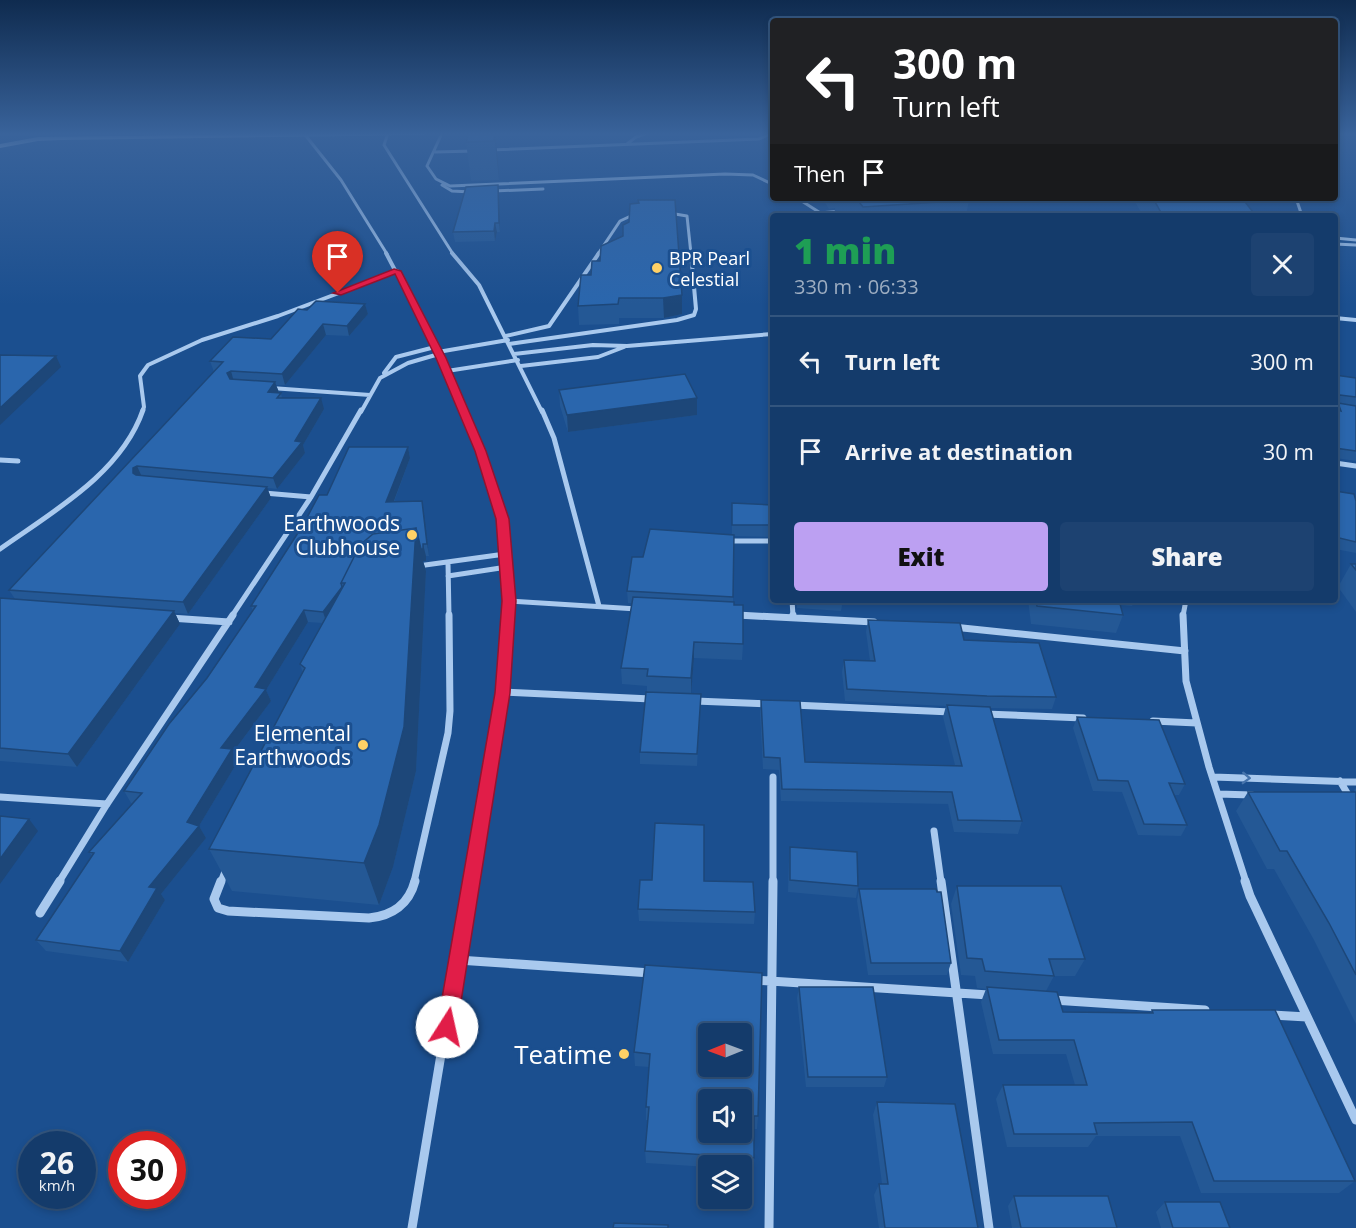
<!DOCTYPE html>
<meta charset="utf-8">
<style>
body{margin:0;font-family:"Open Sans",sans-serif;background:#1d4271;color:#f1f3f6;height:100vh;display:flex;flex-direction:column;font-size:22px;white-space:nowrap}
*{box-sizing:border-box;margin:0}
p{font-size:20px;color:#9dadc1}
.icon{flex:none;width:33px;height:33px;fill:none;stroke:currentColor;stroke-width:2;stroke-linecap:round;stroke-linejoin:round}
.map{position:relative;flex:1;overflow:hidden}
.drawer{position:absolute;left:770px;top:213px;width:568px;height:390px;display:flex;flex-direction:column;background:#143b6b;border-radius:6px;box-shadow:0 3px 9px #0003,0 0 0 2px #33557e}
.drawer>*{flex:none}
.guide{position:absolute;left:770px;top:18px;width:568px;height:183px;border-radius:6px;box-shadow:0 3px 9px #0003,0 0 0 2px #33557e;background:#202124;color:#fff;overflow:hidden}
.needle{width:39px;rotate:269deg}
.buttons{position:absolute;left:698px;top:1023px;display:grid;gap:12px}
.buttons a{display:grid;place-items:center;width:54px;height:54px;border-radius:6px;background:#143b6b;box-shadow:0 3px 9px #0003,0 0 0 2px #33557e;font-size:30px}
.speed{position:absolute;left:18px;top:1131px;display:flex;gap:12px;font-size:30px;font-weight:700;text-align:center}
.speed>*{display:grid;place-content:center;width:78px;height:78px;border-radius:50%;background:#143b6b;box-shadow:0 3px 9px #0003,0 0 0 2px #33557e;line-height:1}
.speed small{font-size:15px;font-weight:400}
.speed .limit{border:9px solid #d22;background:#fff;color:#111}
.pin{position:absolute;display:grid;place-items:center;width:51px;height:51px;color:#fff;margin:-62px -26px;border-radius:50% 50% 50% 0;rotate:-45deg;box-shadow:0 0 6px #0007}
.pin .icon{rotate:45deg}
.me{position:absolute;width:66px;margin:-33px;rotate:10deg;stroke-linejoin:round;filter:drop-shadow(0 0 4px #0008)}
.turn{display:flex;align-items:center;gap:21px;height:126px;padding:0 24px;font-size:27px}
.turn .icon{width:78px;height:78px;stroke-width:2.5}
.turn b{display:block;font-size:42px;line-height:51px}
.then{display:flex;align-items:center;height:57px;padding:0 24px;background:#0003;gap:12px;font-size:22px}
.round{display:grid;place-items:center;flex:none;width:63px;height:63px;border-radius:6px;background:#1d4271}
.head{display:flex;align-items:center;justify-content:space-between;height:102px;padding:0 24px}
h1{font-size:36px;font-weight:800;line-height:45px;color:#1e9e55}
.primary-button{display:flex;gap:12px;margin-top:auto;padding:12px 24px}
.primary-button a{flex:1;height:69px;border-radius:6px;background:#bca0f2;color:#111;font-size:24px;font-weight:800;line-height:69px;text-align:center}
.primary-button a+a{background:#1d4271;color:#f1f3f6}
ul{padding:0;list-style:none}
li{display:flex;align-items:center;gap:18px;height:90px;padding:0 24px;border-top:2px solid #33557e}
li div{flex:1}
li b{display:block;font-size:22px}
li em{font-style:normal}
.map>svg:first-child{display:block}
</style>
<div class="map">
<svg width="1356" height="1228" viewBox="0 0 1356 1228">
<rect width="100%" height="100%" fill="#1b4f8f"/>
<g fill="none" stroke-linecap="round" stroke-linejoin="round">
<path stroke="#a9c9ee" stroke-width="3" d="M388 133 384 145 453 254
M442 133 427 166 436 179 450 186 725 174 753 175 772 184
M306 136 341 180 387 254
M627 144 636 137 648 133
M489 150 759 139 772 133
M435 152 473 151
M442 185 452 191 471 192
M493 191 543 189
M797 198 822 214
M1296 198 1302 216
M669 213 687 216 691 254
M820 213 841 211
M1335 238 1356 240
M1335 244 1356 245
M598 254 620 221 635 214"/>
<path stroke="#a9c9ee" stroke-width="4" d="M386 253 441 358 463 412
M452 253 479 285 542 412
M1335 318 1356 320
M506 336 549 326 599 253
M509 344 677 320 694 315 696 309 691 253
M438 352 508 340
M514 354 593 345 627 346 772 334
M521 366 598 357 624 347
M447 371 518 360
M384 373 396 357 435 347
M271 388 370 395
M142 412 144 407 140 376 148 365 202 340 278 316 397 271
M361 412 380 378 408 363 439 354"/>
<path stroke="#a9c9ee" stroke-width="5" d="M463 410C477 445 495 482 502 519 507 546 510 589 508 616
M542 410 554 438 599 606
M0 460 18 461
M1335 463 1356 466
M264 493 311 497
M728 541H772
M0 549C52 512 121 474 143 410
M448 563 449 616
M418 566 505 554
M448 576 507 567
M792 600 793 616
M509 601 637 609
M737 615 760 616
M232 616 311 497 361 410
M1183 616 1186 600"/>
<path stroke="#a9c9ee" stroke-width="7" d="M737 615 874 622
M793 615V618
M1183 615 1186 681 1209 767 1246 882
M170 618 229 622
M953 627 1185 651
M502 692 651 699
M695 701 768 704
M793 705 951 712
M985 714 1083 718
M1153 721 1197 723
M773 777V882
M1213 777 1356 782
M1340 781 1356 808
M1218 794 1252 795
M0 797 107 804
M934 831 941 882
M59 882 107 804 233 615
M221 882 226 869
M414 882 448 733 450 711 449 615
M470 882 502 692 508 615"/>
<path stroke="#a9c9ee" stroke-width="9" d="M221 881 214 899 218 908 228 911 369 918C392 916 409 904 415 881
M941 881 989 1228
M1245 881 1250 896 1356 1120
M40 913 60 881
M458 960 651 973
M754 980 989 995
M1053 1000 1205 1010
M1272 1015 1307 1017
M412 1228 470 881
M769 1228 773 881"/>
<path fill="#d6e6fa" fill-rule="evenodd" d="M331 133H426L423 135 61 140 38 141 0 148V144L38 137Z"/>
</g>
<path fill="#245895" d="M469 133H495L498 160 499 180 471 181 466 142Z
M499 194 500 232H497L495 241 455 242 453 232Z
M822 198H967L969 200 966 216H834L835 208 829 209Z
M1129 198H1242L1256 216H1150L1149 215 1142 214 1135 202H1131Z
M623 236 682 314 664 318H619V324L579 325 578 306 591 275 600 261Z
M365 304 368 314 349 336 326 335 285 385H276L279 392 281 393 282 398 324 409 303 445 305 453 277 489 267 488 271 498 188 614 175 613 180 624 77 767 0 761V598L15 599 9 590 214 372 210 361 271 339 307 310Z
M1335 375 1356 378V461L1335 458V409L1337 405H1335Z
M559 390 697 415 568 432 560 406Z
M408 447 410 458 394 502 422 501 424 513 429 556H426V561H423L426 571 416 771 393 867 379 905 232 891 209 849 303 673 300 664 322 623 308 622 266 690 271 701 233 752 238 761 199 826 206 838 161 894 165 900 128 962 46 951 36 940 92 856 89 852 132 803H131L124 791 207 678 253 611 251 606 327 495Z
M1335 491 1356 501V553L1335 549Z
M732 503 772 505V537L734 536 733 602 743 644 742 660 694 658 691 694H701L697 766 640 764V752L647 692V686L622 684 621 668 632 603H628L627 591 643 557 732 535Z
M1351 564H1356V612L1338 587Z
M797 600H843L841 611 797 608Z
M1028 600H1135L1132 606 1121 605 1123 615 1116 633 1031 624Z
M868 620 964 640 1056 697 1052 709 990 708 1022 821 1018 834 954 832 948 804 781 801 779 770 763 769 760 712 761 700 805 762 955 765 943 717 946 706 845 701 842 672 844 660 870 661 866 632Z
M1077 717 1185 784 1179 795H1174L1187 825 1181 836 1138 835 1122 792 1093 791 1073 728Z
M1356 788V1024L1314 940 1274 869H1267L1236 811 1248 792H1355L1354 790Z
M790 847 858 886 856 898 788 892 789 859Z
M704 881 755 912 754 924 639 921 638 909Z
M957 886 1085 959 1075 976H1054L1046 991 1063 1012 1150 1013 1152 1010 1355 1181 1339 1193H1201L1180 1136H1096L1088 1147H1007L996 1099 1003 1085H1075L1066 1054H993L981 1002 986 989 977 988 975 976 961 975 951 904Z
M859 889 951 963 947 975H868L857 901Z
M645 965 758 1116 757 1129H754V1158L752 1170H741V1166H708V1167L646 1163 645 1151 648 1120H646V1107L649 1067 635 1066 634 1052Z
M799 987 887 1077 884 1087H806L797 998Z
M877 1102 978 1228H879L874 1195 879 1184H882L873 1115Z
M1014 1196 1117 1228H1012L1008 1206Z
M1165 1202 1230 1228H1161L1156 1212Z"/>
<path fill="#1d4779" d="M494 133H495L498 160 499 180Z
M498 185 499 194 500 232 499 223Z
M495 223 497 232 495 241 494 231Z
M682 295V314L664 318 663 298Z
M365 304 368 314 349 336 347 326Z
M323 324 326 335 285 385 282 374Z
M56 356 61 367 0 425V408Z
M231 371 234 382 230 384 227 373Z
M275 382 279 393 268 392Z
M1340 395 1335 405 1336 398Z
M321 398 324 409 303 445 305 453 277 489 273 478Z
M697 398V415L568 432 567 415Z
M408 447 410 458 389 514 386 502Z
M137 466 142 477 138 480 133 473V468Z
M267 487 271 498 188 614 183 602Z
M422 501 424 513 429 556 427 544Z
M416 528 423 544 426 556V561H423L426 571 416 771 393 867 379 905 364 863Z
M342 587 327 624 323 612Z
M304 610 308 622 266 690 271 701 233 752 238 761 199 826 206 838 161 894 165 900 128 962 120 951 149 887 187 822 221 748 255 687Z
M174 611 180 624 77 767 68 754Z
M694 642V658L691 695V678Z
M29 819 38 831 0 884V859Z"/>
<path fill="#2a66ad" stroke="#1d4779" stroke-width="1.5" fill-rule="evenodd" d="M469 133H494V141L466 142Z
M498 185 499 223H495L494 231 453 232 466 187Z
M856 198H967L969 200 863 207Z
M1145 198H1242L1256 216 1221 215V216H1163L1154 200 1146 199Z
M638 200H675L682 295 663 298H619L618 304 578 306 581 275H591L592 261H600L601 246 623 236V225L629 222 630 204 639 203Z
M316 301 365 304 347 326 323 324 282 374 231 371 227 373 230 379 275 382 268 392 281 393 277 398H321L295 441 302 442 273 478 137 466 133 468V473L136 475 267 487 183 602 9 590 223 362 210 361 233 337 271 339 298 309 307 310Z
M0 355 56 356 0 408Z
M685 374 697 398 567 415 559 390Z
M1335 375 1356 378V397L1340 395 1336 398 1335 395Z
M1338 403 1356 406V451L1335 448V409L1341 411Z
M349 447H408L386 502 422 501 427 544H423V549H421L416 528 373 534 360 545 341 583 342 587 323 612 304 610 255 687 266 689 221 748 232 749 187 822 199 826 149 887 157 888 120 951 36 940 94 853 89 852 142 793 124 791 169 724 207 678 256 606H251L303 525 319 495H327Z
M1335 491 1354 494 1356 501V542L1335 537Z
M732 503 772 505V525H732Z
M416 528 404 727 379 825 364 863 209 849 305 668 300 664 345 583H341L360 545 373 534Z
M650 529 734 535 733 597 627 591 632 557H643Z
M1351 564H1356V570Z
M633 597 734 602V605H743V644L694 642 691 678 647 676 648 669 621 668Z
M0 598 174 611 68 754 0 748Z
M1036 600H1119L1123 615 1037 606Z
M868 620 960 623 964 640 1039 643 1056 697 987 696 847 689 844 660 875 661Z
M646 692 701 694 697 754 640 752Z
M761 700 800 701 805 762 962 766 947 705 990 707 1022 821 958 820 952 792 782 789 780 758 764 757Z
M1077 717 1159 720 1185 784 1169 783 1187 825 1144 824 1128 781 1098 780Z
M1248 792H1356V975L1329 923 1287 851H1280Z
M0 816 29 819 0 859Z
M655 823 704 825V881L753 882 755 912 638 909 640 880H652Z
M790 847 857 852 858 886 790 880Z
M957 886H1061L1085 959H1049L1054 976 985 971 982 959 967 958Z
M859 889H936L937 892H941L951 963H871Z
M645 965 762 973 758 1116H754V1158L645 1151 649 1107H646L650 1054 634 1052ZM708 1034H741V1066H708ZM708 1100H741V1132H708Z
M799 987H873L887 1077H808Z
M987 987 1057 992 1063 1012 1153 1013 1152 1010H1275L1355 1181H1214L1192 1122 1094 1123 1097 1134H1014L1003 1085H1087L1074 1040H999Z
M877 1102 955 1104 978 1228H885L879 1184H888Z
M1014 1196H1108L1117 1228H1021Z
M1165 1202H1220L1230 1228H1173Z
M614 1223 668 1225V1228H613Z"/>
<defs><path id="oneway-chevron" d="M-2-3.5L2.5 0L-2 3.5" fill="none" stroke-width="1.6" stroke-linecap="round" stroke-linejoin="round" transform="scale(1.5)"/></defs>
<use stroke="#4674ac" href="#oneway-chevron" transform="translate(1246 778) rotate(2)"/>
<linearGradient id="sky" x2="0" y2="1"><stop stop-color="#0f2b4f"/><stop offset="0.44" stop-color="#39639b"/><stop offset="1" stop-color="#39639b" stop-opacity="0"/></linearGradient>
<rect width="1356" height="305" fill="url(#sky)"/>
<path fill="#e11d48" stroke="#92132f" stroke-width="1.5" d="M394 269 401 271 446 358 486 451 509 519 516 601 510 693 457 1027 454 1034 447 1036 439 1034 437 1027 495 693 502 601 496 519 475 451 436 358 395 274 341 295 333 293Z"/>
<g fill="#ffd166" stroke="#1b4f8f" stroke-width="2">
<circle cx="657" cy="268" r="6"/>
<circle cx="412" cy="535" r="6"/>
<circle cx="363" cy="745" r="6"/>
<circle cx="624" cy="1054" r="6"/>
</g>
<g text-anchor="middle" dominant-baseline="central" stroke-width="6" stroke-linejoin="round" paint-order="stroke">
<g font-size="18" fill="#fff" stroke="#1b4f8f" text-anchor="start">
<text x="669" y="258">BPR Pearl<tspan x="669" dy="21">Celestial</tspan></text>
</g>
<g font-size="21" fill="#fff" stroke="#1b4f8f" text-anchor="end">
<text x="400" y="523">Earthwoods<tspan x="400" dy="24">Clubhouse</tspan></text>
<text x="351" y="733">Elemental<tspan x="351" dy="24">Earthwoods</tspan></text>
</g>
<g font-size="26" fill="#fff" stroke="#1b4f8f" text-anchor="end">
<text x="612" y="1054">Teatime</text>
</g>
</g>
</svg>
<div class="buttons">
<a><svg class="needle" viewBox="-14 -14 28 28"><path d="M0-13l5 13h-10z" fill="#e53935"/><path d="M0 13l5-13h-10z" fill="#9dadc1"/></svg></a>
<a><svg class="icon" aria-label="sound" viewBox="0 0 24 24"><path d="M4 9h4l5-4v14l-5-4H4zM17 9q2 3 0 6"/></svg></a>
<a><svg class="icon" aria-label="layers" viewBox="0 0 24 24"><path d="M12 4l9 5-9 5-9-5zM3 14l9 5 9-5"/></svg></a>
</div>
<div class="speed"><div>26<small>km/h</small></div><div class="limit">30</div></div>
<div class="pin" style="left:338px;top:293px;background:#d93025"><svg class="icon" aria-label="arrive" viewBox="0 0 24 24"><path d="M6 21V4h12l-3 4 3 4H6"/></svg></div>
<svg class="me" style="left:447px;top:1027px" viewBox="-20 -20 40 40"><circle r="19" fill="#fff"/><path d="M0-13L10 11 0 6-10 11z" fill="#e11d48"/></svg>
<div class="guide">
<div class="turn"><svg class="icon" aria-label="left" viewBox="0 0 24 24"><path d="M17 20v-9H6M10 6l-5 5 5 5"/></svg><div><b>300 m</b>Turn left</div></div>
<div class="then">Then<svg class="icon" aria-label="arrive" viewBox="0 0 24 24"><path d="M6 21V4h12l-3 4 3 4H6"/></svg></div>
</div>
<section class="drawer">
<div class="head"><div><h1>1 min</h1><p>330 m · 06:33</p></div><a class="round"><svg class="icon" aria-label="close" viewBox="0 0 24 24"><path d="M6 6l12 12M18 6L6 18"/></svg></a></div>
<ul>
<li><svg class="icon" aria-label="left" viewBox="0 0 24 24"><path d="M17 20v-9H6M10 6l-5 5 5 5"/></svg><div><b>Turn left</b></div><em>300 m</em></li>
<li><svg class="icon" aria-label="arrive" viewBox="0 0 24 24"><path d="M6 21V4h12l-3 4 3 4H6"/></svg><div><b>Arrive at destination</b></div><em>30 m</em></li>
</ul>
<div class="primary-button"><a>Exit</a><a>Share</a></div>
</section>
</div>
